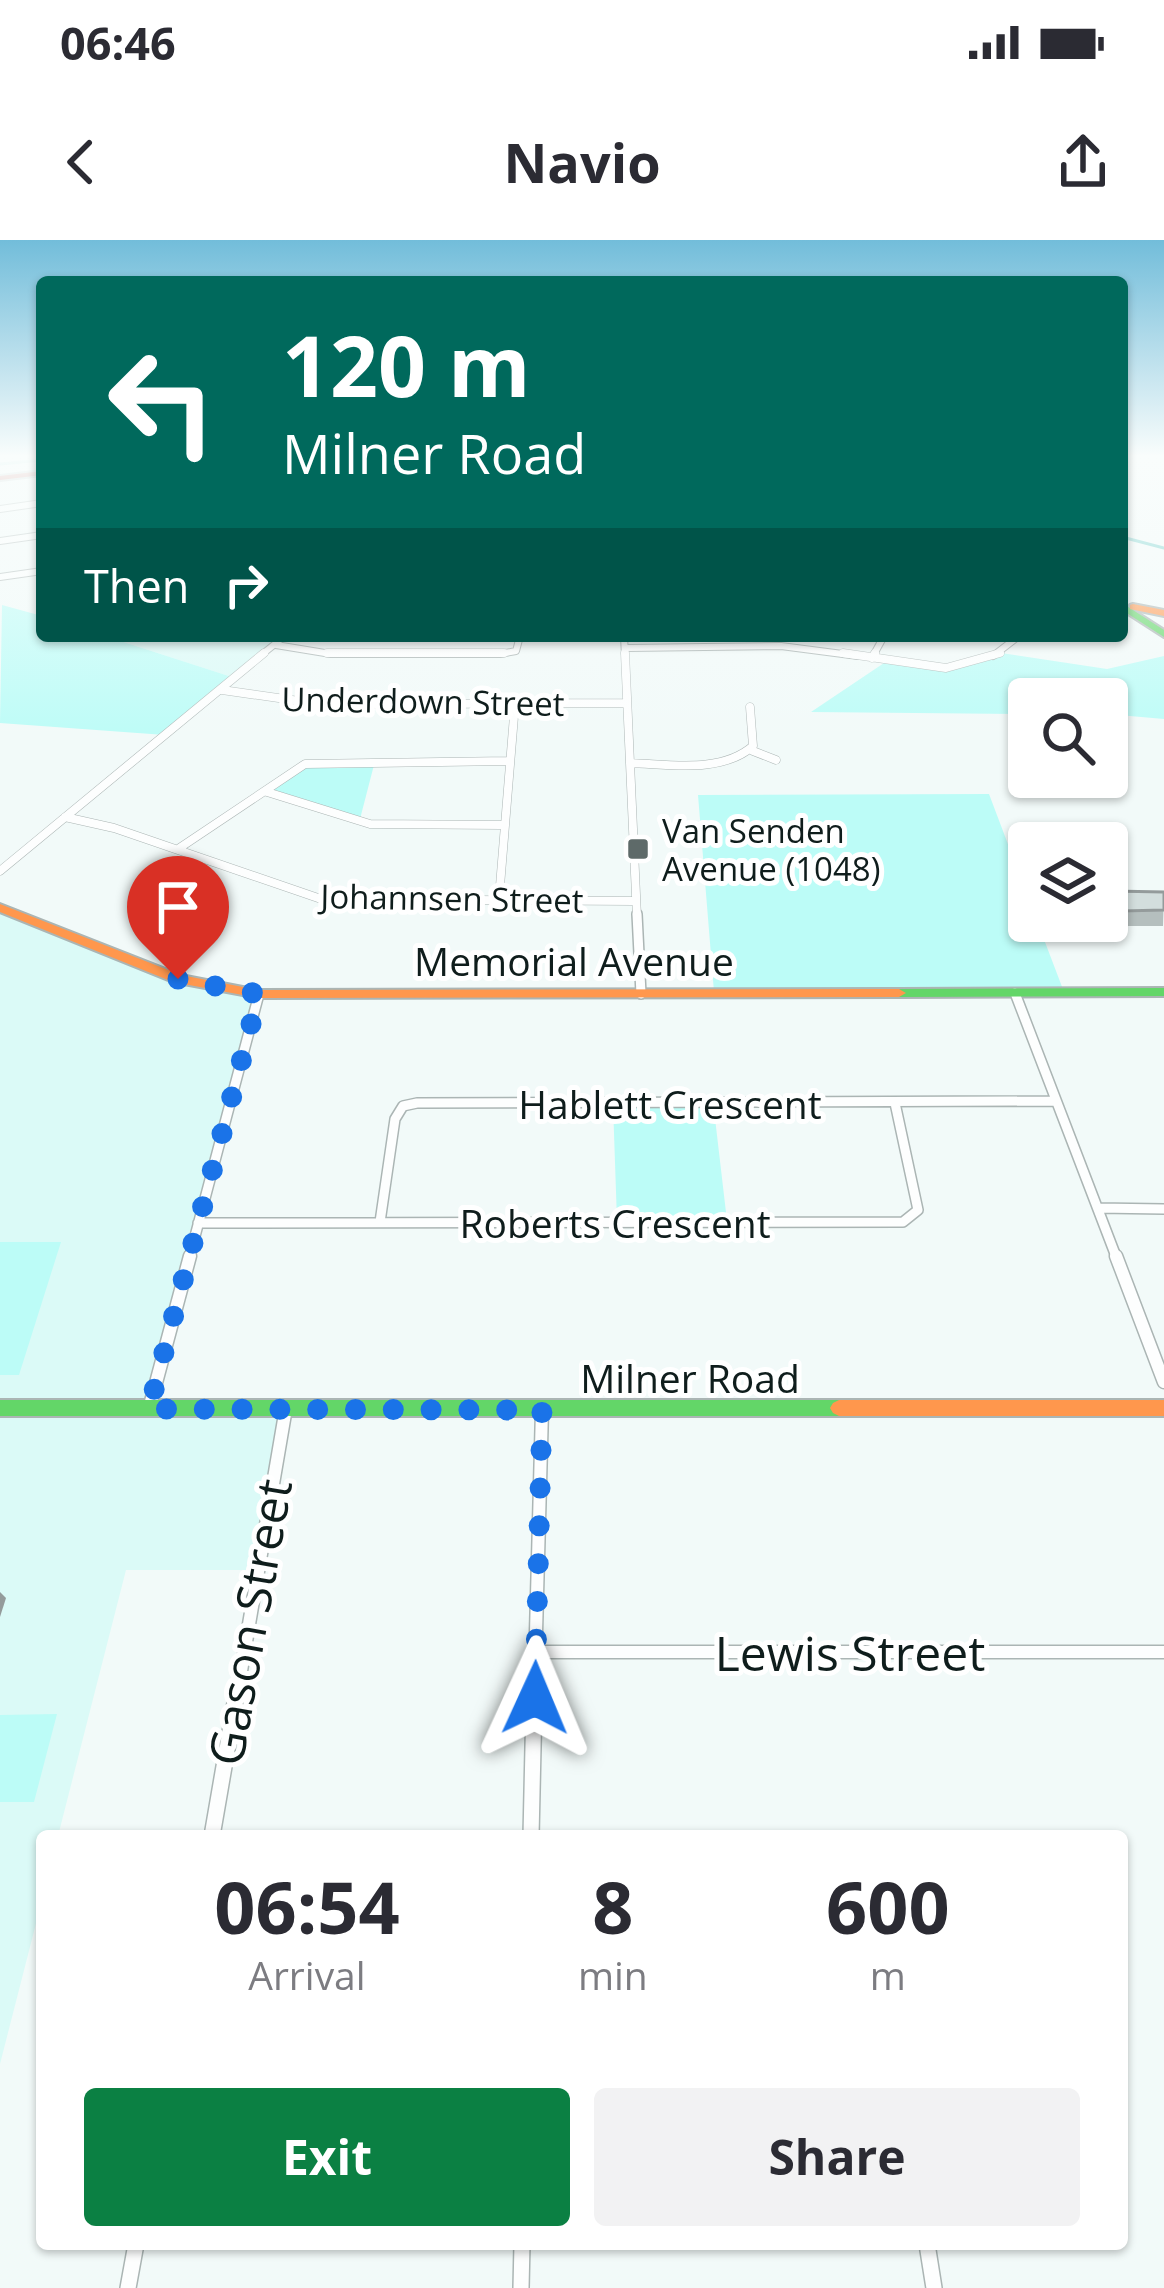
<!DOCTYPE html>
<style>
body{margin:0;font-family:"Open Sans",sans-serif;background:#f2f2f3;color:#2b2b33;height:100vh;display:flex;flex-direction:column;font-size:45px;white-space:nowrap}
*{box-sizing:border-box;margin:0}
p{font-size:39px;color:#7c7c81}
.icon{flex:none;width:66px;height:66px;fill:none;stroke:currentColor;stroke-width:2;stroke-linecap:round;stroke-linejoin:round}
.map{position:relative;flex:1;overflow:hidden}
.side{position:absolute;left:36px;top:1590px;width:1092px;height:420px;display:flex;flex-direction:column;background:#fff;border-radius:12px;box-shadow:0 3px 9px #0004}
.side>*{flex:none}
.top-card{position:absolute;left:36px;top:36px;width:1092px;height:366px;border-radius:12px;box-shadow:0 3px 9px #0004;background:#00695c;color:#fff;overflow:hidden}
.tools{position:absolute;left:1008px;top:438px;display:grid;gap:24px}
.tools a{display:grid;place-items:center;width:120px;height:120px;border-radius:12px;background:#fff;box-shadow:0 3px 9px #0004;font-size:60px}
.pin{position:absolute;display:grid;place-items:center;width:102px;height:102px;color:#fff;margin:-123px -51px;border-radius:50% 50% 50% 0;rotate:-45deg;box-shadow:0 0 12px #0007}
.pin .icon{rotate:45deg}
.me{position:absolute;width:132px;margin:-66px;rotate:1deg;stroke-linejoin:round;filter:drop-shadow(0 0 9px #0008)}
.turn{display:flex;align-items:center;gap:42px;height:252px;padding:0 48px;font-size:54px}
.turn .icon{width:156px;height:156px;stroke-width:2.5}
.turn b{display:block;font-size:84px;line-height:102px}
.then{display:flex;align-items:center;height:114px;padding:0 48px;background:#0003;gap:24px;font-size:45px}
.eta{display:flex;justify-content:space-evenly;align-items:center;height:204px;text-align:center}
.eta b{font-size:72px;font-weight:700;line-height:84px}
.action{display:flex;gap:24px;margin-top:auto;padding:24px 48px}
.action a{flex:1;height:138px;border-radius:12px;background:#0b8043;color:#fff;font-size:48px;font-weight:700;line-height:138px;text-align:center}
.action a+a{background:#f2f2f3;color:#2b2b33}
.status{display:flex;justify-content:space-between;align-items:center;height:84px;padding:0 60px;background:#fff;direction:ltr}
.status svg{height:33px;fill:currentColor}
header{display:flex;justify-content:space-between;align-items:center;height:156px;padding:0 48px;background:#fff;font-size:54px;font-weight:700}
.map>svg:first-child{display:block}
</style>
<div class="status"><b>06:46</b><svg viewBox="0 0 49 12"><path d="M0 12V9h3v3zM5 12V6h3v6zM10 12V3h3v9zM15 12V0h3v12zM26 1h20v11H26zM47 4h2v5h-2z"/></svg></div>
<header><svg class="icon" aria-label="back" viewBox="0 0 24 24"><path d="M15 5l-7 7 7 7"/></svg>Navio<svg class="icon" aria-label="share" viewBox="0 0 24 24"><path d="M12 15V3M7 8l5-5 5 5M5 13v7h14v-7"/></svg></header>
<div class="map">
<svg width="1164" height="2048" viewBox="0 0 1164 2048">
<rect width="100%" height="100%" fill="#f2faf9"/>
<path fill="#dbfaf7" d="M105 396H285L235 438Z
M0 668 178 739 259 754 150 1168H286L257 1330H126L58 1596H42V1660L0 1824Z"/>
<path fill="#bcfcf7" d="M2 365 42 376V396H105L235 438 165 495 0 483Z
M1001 413 1107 429 1164 416V479L1107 474V459H1029V474L811 472 887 421 937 426Z
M375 521 359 583 267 552 305 524Z
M989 554 1029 660V681H1037L1064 752H714L698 555Z
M713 861 727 981H617L613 864Z
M0 1002H61L19 1135H0Z
M57 1474 34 1562H0V1475Z"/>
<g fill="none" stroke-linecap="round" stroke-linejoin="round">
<path stroke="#61cac5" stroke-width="3" d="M0 224 42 220
M1122 297 1164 308"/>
<defs>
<path id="street-far4" d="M0 269 42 263
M0 301 42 295
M0 337 42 331
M624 396 625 416
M1085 396 1098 397
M276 405 331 414H500L516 411 520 396
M625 408 781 406 858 416
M260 416 285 396
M873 416 884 396
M993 416 1019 396"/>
<path id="street-far3" d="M327 413H504
M625 413 637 677
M843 413 946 428 1000 413
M872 418 875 413
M222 450 320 464 625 463
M753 511 776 520
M630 523C669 524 721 534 753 506L750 467
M267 552 370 584 502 585
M65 577 114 588 321 659 635 661
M178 609 305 524 508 521
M0 631 264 413
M499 658 515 464"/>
<path id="street-far2" d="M637 674 641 754
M1015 753 1117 1019
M1098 968 1164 969
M380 982 395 879 403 866 417 863 1056 861
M198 983 903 982 918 970 895 863
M189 1019 259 754"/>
<path id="street-far1" d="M1116 1016 1164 1142
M149 1169 190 1016
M536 1412H1164
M235 1466 286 1168
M534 1466 542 1170"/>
<path id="street" d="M212 1596 235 1463
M531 1596 534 1463
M927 2004 934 2048
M128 2048 136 2004
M521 2048 522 2004"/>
<path id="fast" d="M1122 363 1164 390V397L1122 370Z
M1164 748V756L899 757 892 753 899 749Z
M0 1160H839L845 1163 848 1168 845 1173 839 1176H0Z"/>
<path id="slow" d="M1133 364 1164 370V376L1130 369V365Z
M0 664 181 735 259 750 899 749 906 753 899 757 259 758 173 742 0 672Z
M839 1160H1164V1176H839L833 1173 830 1168 833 1163Z"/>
<path id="jam" d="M42 231V235L0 240V236Z"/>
</defs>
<use href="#street-far4" stroke="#abb5b4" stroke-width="8"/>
<use href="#street-far3" stroke="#abb5b4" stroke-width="9"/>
<use href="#street-far2" stroke="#abb5b4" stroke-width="12"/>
<use href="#street-far1" stroke="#abb5b4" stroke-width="15"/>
<use href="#street" stroke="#abb5b4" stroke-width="18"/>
<use href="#fast" stroke="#abb5b4" stroke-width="4"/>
<use href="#slow" stroke="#abb5b4" stroke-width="4"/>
<use href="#jam" stroke="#abb5b4" stroke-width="4"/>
<use href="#street-far4" stroke="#fdfefe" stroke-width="6"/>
<use href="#street-far3" stroke="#fdfefe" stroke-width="8"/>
<use href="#street-far2" stroke="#fdfefe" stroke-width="9"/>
<use href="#street-far1" stroke="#fdfefe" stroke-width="12"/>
<use href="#street" stroke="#fdfefe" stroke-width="15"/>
<use href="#fast" fill="#63d668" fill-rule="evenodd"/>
<use href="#slow" fill="#ff974d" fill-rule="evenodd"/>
<use href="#jam" fill="#b3261e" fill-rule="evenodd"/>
</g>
<path fill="#b5bfbe" d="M1112 651 1164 652 1163 686H1116L1107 669Z
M1039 681H1091L1089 685H1040Z"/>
<path fill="#949b9b" d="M0 1352 6 1358 0 1377Z"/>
<path fill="#d3dedd" stroke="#949b9b" stroke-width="3" d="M1112 651 1164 652V670L1122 671Z"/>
<linearGradient id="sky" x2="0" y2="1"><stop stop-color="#72bdda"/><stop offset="0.43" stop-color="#f9fdfc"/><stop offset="1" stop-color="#f9fdfc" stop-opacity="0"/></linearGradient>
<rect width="1164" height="502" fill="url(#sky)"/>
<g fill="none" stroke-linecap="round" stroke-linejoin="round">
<path stroke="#1a73e8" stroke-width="21" stroke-dasharray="0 37.8" d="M178 739 259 754 149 1169 542 1170 535 1458"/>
</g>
<rect fill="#5e6a69" stroke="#fff" stroke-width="4.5" x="626" y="597" width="24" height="24" rx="6"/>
<g text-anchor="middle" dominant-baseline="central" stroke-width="10" stroke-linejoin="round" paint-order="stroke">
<g font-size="33" fill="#0f1d1c" stroke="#fff">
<text transform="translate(423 461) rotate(1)">Underdown Street</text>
<text transform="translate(452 658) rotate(1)">Johannsen Street</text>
</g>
<g font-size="33" fill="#0f1d1c" stroke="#fff" text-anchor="start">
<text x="662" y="590">Van Senden<tspan x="662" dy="38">Avenue (1048)</tspan></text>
</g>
<g font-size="39" fill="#0f1d1c" stroke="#fff">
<text x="574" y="720">Memorial Avenue</text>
<text x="670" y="863">Hablett Crescent</text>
<text x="615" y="982">Roberts Crescent</text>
<text x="690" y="1137">Milner Road</text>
</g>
<g font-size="48" fill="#0f1d1c" stroke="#fff">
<text transform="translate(249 1382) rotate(-80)">Gason Street</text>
<text x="850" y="1412">Lewis Street</text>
</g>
</g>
</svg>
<div class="tools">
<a><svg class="icon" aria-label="search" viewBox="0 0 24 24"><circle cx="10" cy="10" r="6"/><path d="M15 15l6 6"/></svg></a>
<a><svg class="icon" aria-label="layers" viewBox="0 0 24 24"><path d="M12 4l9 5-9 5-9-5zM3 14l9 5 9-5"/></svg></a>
</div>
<div class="pin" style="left:178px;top:739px;background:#d93025"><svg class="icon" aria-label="arrive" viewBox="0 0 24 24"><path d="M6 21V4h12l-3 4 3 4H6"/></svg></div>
<svg class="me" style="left:535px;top:1458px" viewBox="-20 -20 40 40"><path d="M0-17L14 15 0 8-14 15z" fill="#1a73e8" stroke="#fff" stroke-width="4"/></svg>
<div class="top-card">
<div class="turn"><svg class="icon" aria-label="left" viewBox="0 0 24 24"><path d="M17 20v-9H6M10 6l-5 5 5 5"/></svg><div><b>120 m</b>Milner Road</div></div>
<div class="then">Then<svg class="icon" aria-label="right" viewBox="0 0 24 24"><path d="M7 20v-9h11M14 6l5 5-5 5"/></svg></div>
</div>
<section class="side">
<div class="eta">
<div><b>06:54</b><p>Arrival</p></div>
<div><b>8</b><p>min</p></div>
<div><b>600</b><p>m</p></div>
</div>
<div class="action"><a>Exit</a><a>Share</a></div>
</section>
</div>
